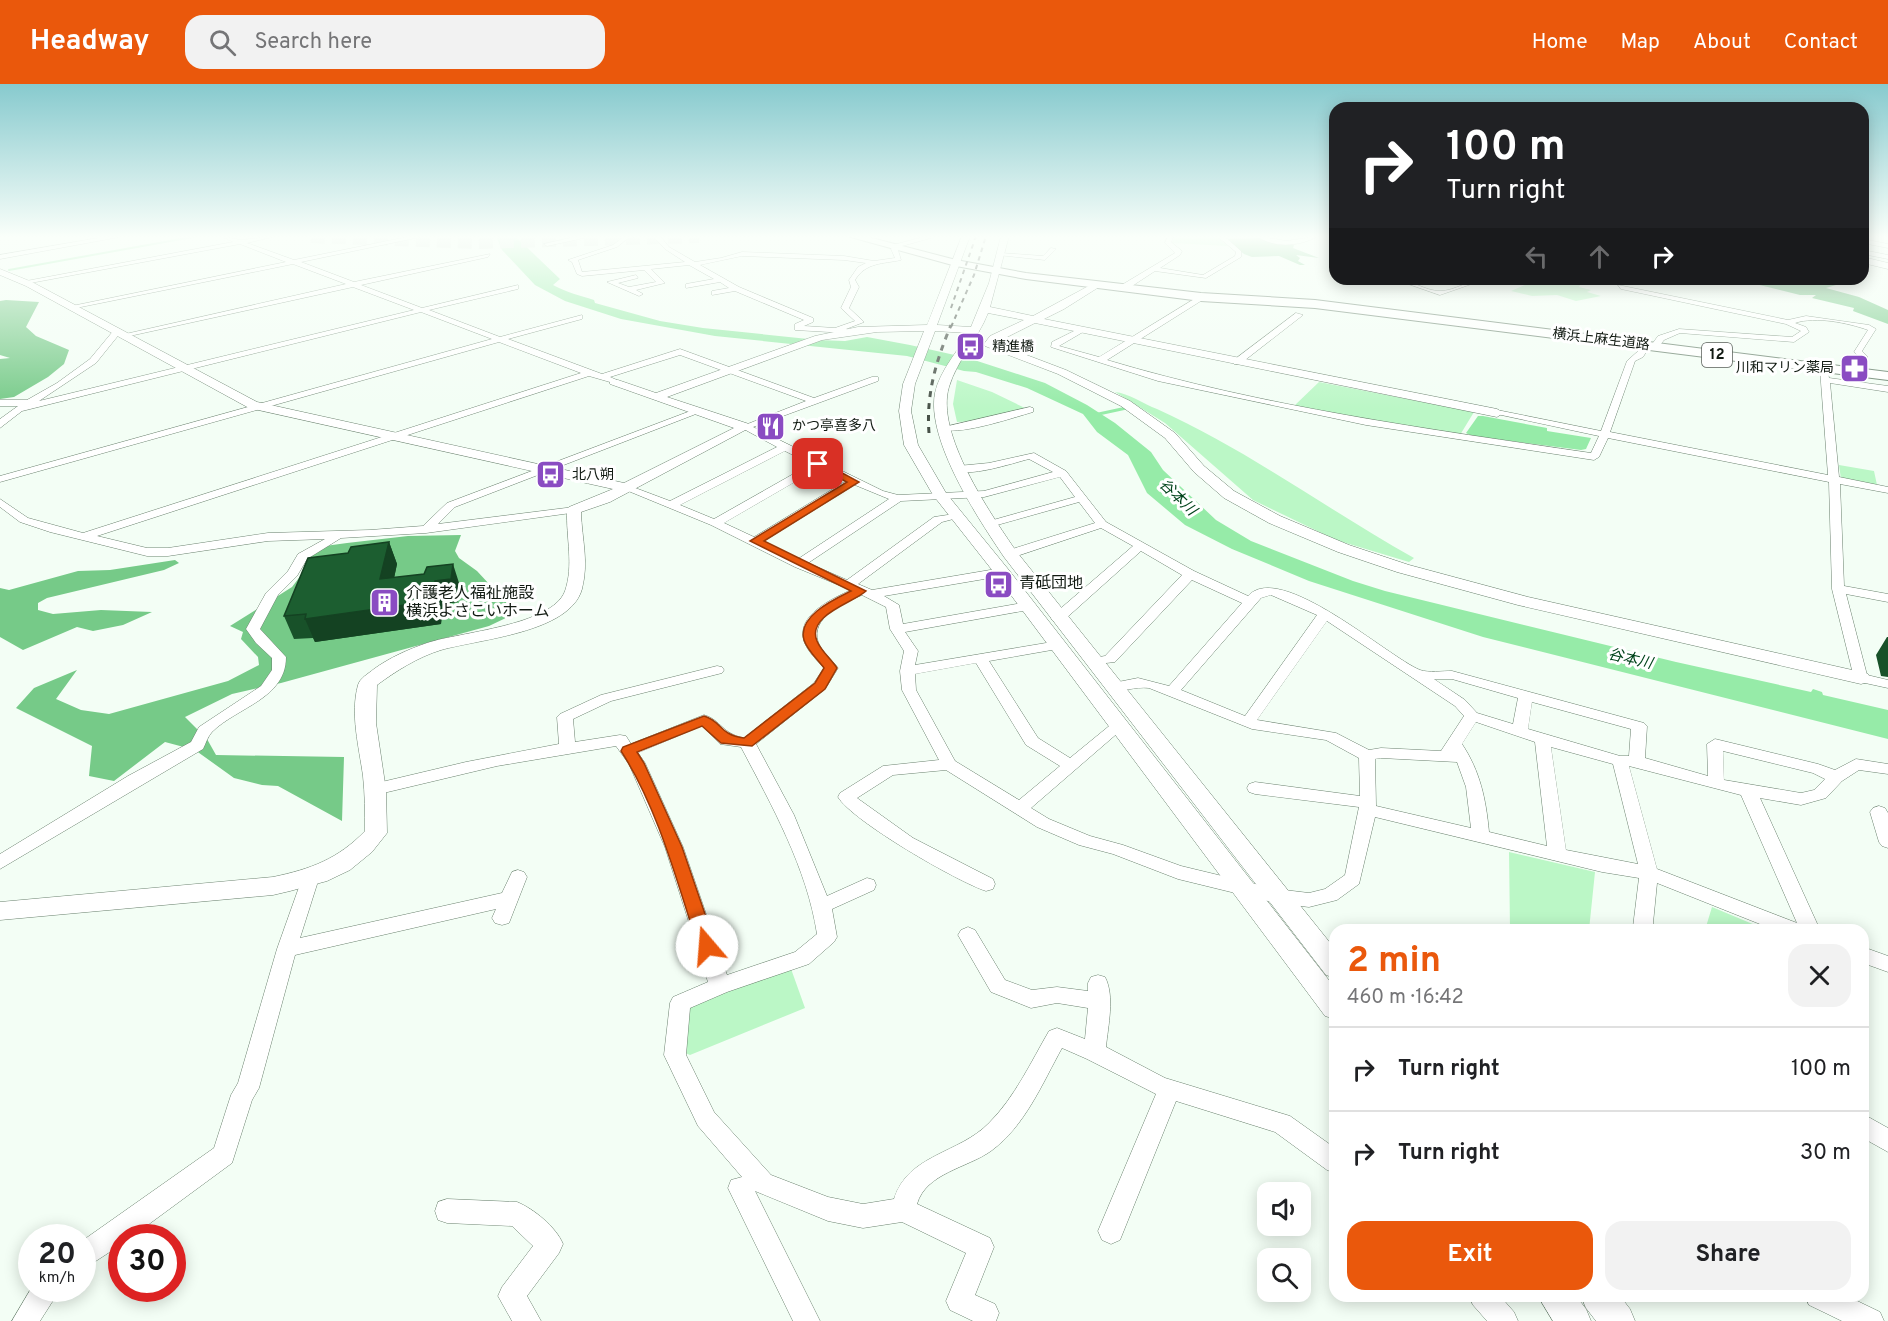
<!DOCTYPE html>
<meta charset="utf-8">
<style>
body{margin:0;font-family:Overpass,"Noto Sans JP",sans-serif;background:#f2f2f2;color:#202124;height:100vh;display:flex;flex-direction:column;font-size:22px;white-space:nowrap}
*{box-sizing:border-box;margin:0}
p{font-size:20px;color:#757577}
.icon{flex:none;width:33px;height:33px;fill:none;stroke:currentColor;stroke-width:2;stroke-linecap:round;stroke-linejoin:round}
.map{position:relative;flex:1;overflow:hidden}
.side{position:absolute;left:1329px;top:840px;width:540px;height:378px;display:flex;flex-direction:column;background:#fff;border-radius:18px;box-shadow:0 3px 15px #0003}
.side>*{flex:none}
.hud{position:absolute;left:1329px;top:18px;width:540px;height:183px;border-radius:18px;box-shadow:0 3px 15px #0003;background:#202124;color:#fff;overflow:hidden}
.tools{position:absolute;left:1257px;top:1098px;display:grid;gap:12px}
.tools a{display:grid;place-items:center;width:54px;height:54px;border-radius:12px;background:#fff;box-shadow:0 3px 15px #0003;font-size:30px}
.speed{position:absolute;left:18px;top:1140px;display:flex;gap:12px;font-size:30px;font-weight:700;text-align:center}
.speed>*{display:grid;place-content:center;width:78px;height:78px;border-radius:50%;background:#fff;box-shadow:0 3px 15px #0003;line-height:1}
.speed small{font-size:15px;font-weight:400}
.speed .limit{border:9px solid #d22;background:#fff;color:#111}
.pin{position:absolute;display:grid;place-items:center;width:51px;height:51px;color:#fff;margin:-26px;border-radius:12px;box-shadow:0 3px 9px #0006}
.me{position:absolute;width:66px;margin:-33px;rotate:342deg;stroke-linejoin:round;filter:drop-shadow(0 0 4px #0008)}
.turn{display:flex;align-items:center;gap:21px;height:126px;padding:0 18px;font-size:27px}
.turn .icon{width:78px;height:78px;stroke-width:2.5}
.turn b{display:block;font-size:42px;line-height:51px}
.lanes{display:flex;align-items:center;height:57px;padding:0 18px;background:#0003;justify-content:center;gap:30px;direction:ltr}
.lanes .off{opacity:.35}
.round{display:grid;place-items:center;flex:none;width:63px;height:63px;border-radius:18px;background:#f2f2f2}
.overview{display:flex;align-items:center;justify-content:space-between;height:102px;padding:0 18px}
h1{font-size:36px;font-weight:700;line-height:45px;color:#ea580c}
.button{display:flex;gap:12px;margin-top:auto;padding:12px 18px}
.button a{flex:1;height:69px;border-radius:18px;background:#ea580c;color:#fff;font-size:24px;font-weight:700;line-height:69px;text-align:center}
.button a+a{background:#f2f2f2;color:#202124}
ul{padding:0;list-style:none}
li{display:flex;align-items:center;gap:18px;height:84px;padding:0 18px;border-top:2px solid #e0e0e0}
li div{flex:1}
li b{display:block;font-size:22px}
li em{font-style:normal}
header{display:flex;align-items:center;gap:36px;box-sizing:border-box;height:84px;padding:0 30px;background:#ea580c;color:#fff}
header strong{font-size:28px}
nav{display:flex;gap:33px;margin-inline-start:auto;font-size:21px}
.search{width:420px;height:54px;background:#f2f2f2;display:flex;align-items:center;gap:15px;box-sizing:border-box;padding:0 21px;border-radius:18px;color:#757577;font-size:22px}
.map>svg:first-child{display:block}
</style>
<header>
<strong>Headway</strong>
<div class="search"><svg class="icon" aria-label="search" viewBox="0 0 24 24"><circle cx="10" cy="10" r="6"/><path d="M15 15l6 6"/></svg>Search here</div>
<nav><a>Home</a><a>Map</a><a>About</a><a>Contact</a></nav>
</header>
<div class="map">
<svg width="1888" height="1237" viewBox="0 0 1888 1237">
<rect width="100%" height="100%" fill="#f3fef5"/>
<path fill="#bbf7c6" d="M1198 152H1216L1228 162 1172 159 1174 154 1196 155Z
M1540 195H1596L1589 198H1582L1579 203 1591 206 1587 208 1601 212 1576 217 1557 211 1532 212 1511 207 1536 196 1563 201Z
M957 296 992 308 1025 324 1024 326 980 337 957 338 953 320Z
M1319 298 1474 328 1460 351 1409 344 1294 322Z
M1115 308C1128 309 1144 320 1157 325 1248 366 1328 426 1414 474L1409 478 1336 456 1253 416 1165 339Z
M1839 381 1874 387 1877 401 1841 395Z
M1509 768 1595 788 1589 846H1510Z
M1712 823 1767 846H1705Z
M790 882 805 924 690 971 683 968 686 925Z"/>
<path fill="#76ca88" d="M1258 154 1294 161 1293 164 1319 174 1296 171 1300 174 1298 177 1305 181H1300L1279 172 1252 173 1244 170 1226 155Z
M1735 195H1809L1836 201 1826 204 1859 213 1888 226V240L1853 227 1854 224 1812 214 1816 211H1800Z
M6 216 39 218 26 243 36 252 69 266 64 280 48 293 14 313 0 315V275L10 274 0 271V217Z
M461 451 455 467 459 474 477 487 516 529 489 542 281 599 232 610 185 633 207 655 216 671 344 673 342 737 278 702 262 701 234 694 195 666 165 658 114 697 89 692 92 662 16 624 34 604 77 586 56 615 81 626 109 630 228 597 259 581 258 573 241 555 243 548 230 542 292 503 308 482 307 473 325 462 347 459 408 452Z
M175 476 179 479 164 486 47 514 38 519V526L53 530 101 526 152 528 123 541 93 547 77 543 23 566 0 553V504L9 506 78 487 110 486Z"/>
<path fill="#96eba8" d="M496 152H515L560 195 553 201C568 209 579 211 594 216L595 219 660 237 703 244 818 256 845 257 867 253 910 261 968 274 1045 299 1087 321 1115 339 1151 368 1163 386 1216 436 1251 457 1353 497 1385 507 1676 578 1811 608 1813 605 1822 608 1823 611 1888 626V655L1483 553 1309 497 1232 465 1185 441 1147 409 1128 371 1097 348 1083 330 1027 304 976 288 964 287 907 272 715 252 621 235 565 217 535 201 502 166Z
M1478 332H1483L1547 344V347L1591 354 1586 365 1581 366 1472 352 1466 349Z"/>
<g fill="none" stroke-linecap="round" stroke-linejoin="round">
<path stroke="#96eba8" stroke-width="2" d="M9 186 198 152"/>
<path stroke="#96eba8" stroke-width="3" d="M1094 331 1131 323"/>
<path stroke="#d1dcd3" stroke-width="14" stroke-dasharray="14 7" stroke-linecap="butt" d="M311 152 477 158 699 152"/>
<defs>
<path id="minor" d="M110 152H125L0 175V171Z
M221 152 241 156 276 152 247 159 294 176 412 152H425L301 178 354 198 490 170 488 173 361 201 422 224 518 201V205L429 226 500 253 582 231V235L508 255 602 290 680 265 814 314 872 293H878V297L753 343 883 407 898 411 984 407 1053 388 1029 375C1013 379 966 395 953 385L958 382 989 379 1034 369 1066 387 1106 438 1194 487 1248 512C1280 476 1388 573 1420 586 1428 589 1443 587 1452 587L1644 639 1647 642 1645 674 1708 692 1707 660 1715 655 1818 680 1835 686 1856 675 1888 680V690L1859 686 1842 697 1826 714 1801 721 1760 714 1820 846H1775L1657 799 1653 839 1659 846H1635L1633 843 1639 794 1602 788 1375 733 1359 800 1337 816 1309 823 1276 819 1178 795 1113 770 1079 761 1037 743 946 686 893 691 857 714 913 754 993 795 995 800 993 805 986 807C958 798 852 737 838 713L840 709 883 682 939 676 902 606 900 587 904 567 890 545 886 523 862 511C844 519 810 533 818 558 822 568 832 576 838 584L825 605 756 660 794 731 827 812 867 794 874 796 876 801 874 806 832 825 837 853 834 858 809 880 727 908 690 924 686 971 714 1028 771 1091 828 1113 863 1120 894 1115C908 1070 959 1070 989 1039 1015 1013 1031 978 1049 947L1057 944 1085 955 1088 924 1057 919 1031 924 991 908 958 851 961 846 968 843 975 846 1005 896 1032 906 1057 903 1088 907V899L1091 893 1098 891 1105 893C1115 912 1108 942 1106 963L1165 994 1290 1032 1335 1064V1089L1327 1086 1275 1048 1176 1017 1120 1156 1111 1160 1102 1156 1098 1147 1156 1010 1087 975 1062 964C1042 1000 1025 1042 991 1067 967 1084 926 1089 917 1120L990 1154 994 1163 975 1211 995 1220 999 1229 996 1237H973L950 1226 946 1217 966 1169 902 1138 863 1144 828 1137 755 1107 820 1237H793L728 1104 731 1096 742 1093 698 1042 664 971 670 919 673 913 708 898 665 763 629 680 616 662 497 682 375 711 369 709 367 705 369 701 466 678 559 660 557 633 560 630 601 611 717 582 722 583 724 586 722 589 611 617 573 635 575 658 620 651 626 652 631 660 704 631C721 636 722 650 744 654L814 599 824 584C817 576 808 568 804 557 796 531 832 515 851 506L795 483 711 441 621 404 626 401 630 402 670 417 777 363 740 343 806 317 680 271 610 293 617 296V300L589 292 97 452 147 464H168L268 449 370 446 423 442 447 419 693 326 701 328 455 423 438 440 574 423 580 426 578 428 426 449 341 454 307 475 297 492 278 511 260 545 286 573C286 615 237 623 212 648 208 652 206 659 203 665L0 785V770L128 692 191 658 199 643 261 602 272 586V574L256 559 246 545 266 509 288 487 298 470 325 455 268 457 168 472H147L50 448 20 438 0 423V415L28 434 83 449 581 289 499 258 0 398V392L492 255 421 228 22 327 0 344V335L18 322H0V316H27L57 299 90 275 114 246 121 248 96 279 39 317 414 226 353 203 125 253 121 251 346 200 293 180 71 225 67 223 286 178 240 160 25 200 21 198 233 158ZM785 367 811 380 714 435 680 421ZM819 384 846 397 754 453 724 439ZM1060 393 1075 413 986 438 984 440 990 443 1079 418 1095 439 1006 467V473H1014L1101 444 1133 462 1053 531 1051 534 1053 537H1063L1141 467 1182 491 1105 572 1088 575 1086 578 1088 581 1115 578 1192 496 1242 519 1169 602 1138 594 1108 600 1106 603 1108 606C1121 609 1135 602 1149 604L1252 645 1326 656 1359 674 1360 712 1255 698 1249 700 1247 704 1249 708 1255 710 1359 723 1345 791 1325 805 1309 809 1276 805 1181 782 1123 761 1090 752 1049 735 1031 724 1127 641 1119 636 1114 638 1070 674 1038 654 989 577 1063 564 1065 561 1063 558 1058 557 915 581 918 567 905 548 1028 526 1035 522 1028 518 903 540 899 521 884 512 1002 492 1008 488 1002 484 872 506 858 500 942 438 961 433V429L934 433 847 496 808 479 901 417 984 413ZM855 401 889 415 798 475 763 458ZM1271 511 1317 531 1245 632 1181 606 1261 514ZM1327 537 1455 622 1464 632 1441 667 1381 664 1369 666 1336 649 1257 636ZM976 579 1026 661 1060 682 1019 716 955 677 916 606 915 590ZM1434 595H1452L1518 614 1513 640 1477 629 1465 616ZM1532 618 1631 645 1629 672H1620L1528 645ZM1476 638 1535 658 1547 762 1489 748C1486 715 1480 687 1462 660ZM702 642 720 660 741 663C772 722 807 784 817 850L795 868 727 891 683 763 645 679 638 669ZM1551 663 1613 680 1638 780 1566 766ZM1723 667 1813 689 1825 695 1814 706 1801 709 1724 696ZM1381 674 1457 678 1466 703 1471 744 1376 722 1375 675ZM1629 682 1741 711 1797 839 1657 785Z
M579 152H593L547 162 544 160Z
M625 152H638L627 155 617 163 578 176 582 188 685 178 665 165 653 152H660L669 163 695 178 721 174 742 168 844 172 874 177 895 174 891 165 893 161 927 152H938L902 162 898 166 901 176C883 180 866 178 855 196L859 203 849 224 864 238 846 245 851 247 847 249 795 246V240L804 236 735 207 712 211V207L729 204 720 198 686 204V200L714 195 689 181 651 185 665 199 636 206 643 210 639 212 607 198 636 191 638 194 618 199 629 203 656 198 644 186 582 192 577 190 572 178 568 176 613 161ZM742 172 844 176 866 179 858 183 849 196 851 203 841 224 855 237 835 244 804 242 813 238V234L739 203 700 181Z
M1168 152H1174L1171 158 1182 167 1180 171 1160 184 1203 191 1235 172 1236 168 1217 152H1224L1241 167V173L1206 194 1155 187 1126 206H1120V202L1175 169 1165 159Z
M1256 152 1287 157 1318 152C1299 163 1274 164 1256 152Z
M1863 155 1888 160V164L1863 159Z
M1051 164 1056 165 1045 176 998 171 1001 169 1043 172Z
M1863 166 1888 171V175L1863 170Z
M1394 195C1410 195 1425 207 1440 207 1455 207 1470 195 1486 195L1440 211Z
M1599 195H1606L1599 200 1595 198Z
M1618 201 1788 236 1806 232 1869 241 1876 245 1862 267 1867 272 1866 289 1862 292 1858 289 1859 273 1854 268 1868 246C1848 239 1816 232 1795 239L1806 243 1809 248 1794 258 1680 249 1664 256 1657 265H1651L1650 263 1658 252 1679 245 1792 253 1801 247 1786 240 1621 205Z
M1201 211 1204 215 1107 276C1264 323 1428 345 1591 369L1599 352 1492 329 1497 326 1601 347 1627 277 1646 260 1650 262 1643 273 1635 277 1610 348 1828 391 1820 285 1827 283 1829 294 1888 302V308L1830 299 1839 393 1888 403V409L1840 400 1844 502 1888 510V518L1846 510 1867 591 1888 596V604L1856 597 1854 594 1832 505 1829 398 1608 354 1599 373 1594 376 1366 341 1158 297 1051 263 1052 258 1080 244H1083V248L1059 262 1099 273Z
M1296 229 1303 231 1240 280H1234V276Z
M1030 323 1033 324V328C1015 333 954 354 940 344Z
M1879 722 1885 724 1888 729V764L1882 762 1879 758 1870 728 1873 724Z
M518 786 524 788 527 793 509 839 502 841 495 839 492 834 496 825 295 871 259 1004 252 1016 232 1079 130 1154H122V1160L82 1186V1157L214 1064 231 1011 238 999 277 865 304 789 310 787 316 789 319 794 300 854 502 809 512 788Z
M1863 863 1888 872V888L1863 879Z
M1863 1030 1888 1044V1068L1863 1054Z
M447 1115 517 1118C534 1125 556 1143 563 1160L559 1169 527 1212 541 1237H512L498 1212 502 1203 533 1162 512 1142 447 1139 438 1136 435 1127 438 1118Z
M32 1203V1204H61L40 1237H12Z
M1469 1212H1500L1514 1228 1518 1237H1487L1473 1221Z
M1805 1212H1847L1880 1228 1884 1237H1842L1809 1221Z"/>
<path id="tertiary" d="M962 152H970L937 241 971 243 989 199 1001 152H1009L990 223 1033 232 1096 198 1099 199V203L1064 225 1044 235 1497 325 1503 329 1497 333 1035 239 995 259 1066 286 1130 317 1175 349 1204 382 1234 407 1280 432 1349 461 1409 481 1528 513 1861 588 1868 590 1870 594 1868 598 1861 600 1518 521 1397 488 1338 468 1269 439 1224 414 1194 388 1165 354 1121 322 1058 290 985 262 984 260 990 252 1024 236 988 229C978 255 957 276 949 303 935 349 990 429 1016 467L1335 865V894L1326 891 1004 473C979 436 926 356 935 309 940 286 957 269 968 249L935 247 915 300 911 327 918 361 946 409 1008 485 1335 904V935L1325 932 996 491 933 411 904 361 899 327 903 300 924 247 877 248 822 256 667 313 749 340 751 343 610 418 581 428C582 457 589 477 582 505 570 549 479 555 441 566 418 573 396 587 377 601L376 639 386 706 387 749 372 768 350 786 327 797 290 807 273 811 0 836V818L273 793C311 785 338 775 365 747 365 729 365 710 363 692 359 663 350 630 358 601 360 594 368 590 374 585 389 574 409 565 427 559 459 548 552 542 565 507 574 481 566 454 567 426L569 423 613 405 249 324 26 202 0 191V185L32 198 257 318 624 399 734 344 610 300V296H618L656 309 815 252 858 243 927 241Z
M1863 173 1888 179V185L1863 179Z
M1538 1212H1576L1586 1225 1591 1237H1553Z
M1581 1212H1620L1630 1225 1635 1237H1596L1586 1224Z"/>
<path id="primary" d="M847 152H864L956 176 1026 189 1201 209 1315 216 1888 288V296L1315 224 1201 217 1026 195 956 182Z"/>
</defs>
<use href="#minor" stroke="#6b826f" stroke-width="1"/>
<use href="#tertiary" stroke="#6b826f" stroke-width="1"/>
<use href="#primary" stroke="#6b826f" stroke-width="2"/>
<use href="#minor" fill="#fff" fill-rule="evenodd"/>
<use href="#tertiary" fill="#fff" fill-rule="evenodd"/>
<use href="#primary" fill="#fff" fill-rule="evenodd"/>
<path stroke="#475148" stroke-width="2" stroke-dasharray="4.5 4.5" stroke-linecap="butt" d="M951 224 976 152
M951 243 974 191 986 152"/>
<path stroke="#475148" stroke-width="3" stroke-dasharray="6 6" stroke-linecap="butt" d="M929 349C926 310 936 277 951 241"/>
</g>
<path fill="#185129" d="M389 458 397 480 394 494 460 502 458 518 443 520 441 540 315 558 313 554 294 555 284 532Z
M1887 553H1888V593L1881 592 1876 571Z"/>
<path fill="#144222" d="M389 458 397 480 389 518 380 495Z
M453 480 460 502 458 518 443 520 441 540 315 558 305 535 435 497Z"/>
<path fill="#1c5e30" stroke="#144222" stroke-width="1.5" d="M389 458 380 495 424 490 427 483 453 480 451 495 435 497 433 517 305 535 306 530 284 532 308 474 348 469 351 463Z"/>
<linearGradient id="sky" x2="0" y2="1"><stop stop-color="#87cace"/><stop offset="0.47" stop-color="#fafffa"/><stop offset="1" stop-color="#fafffa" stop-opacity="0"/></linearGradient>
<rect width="1888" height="325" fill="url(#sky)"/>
<path fill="#ea580c" stroke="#983908" stroke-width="1.5" d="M815 378H822L859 398 764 457 866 507C855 518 806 531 817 557 821 567 831 575 837 584L825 605 752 662 721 659 702 642 637 668 644 679 682 763 716 862 713 867 707 869 700 867 698 862C677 798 658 724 621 667L623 663 704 632C722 637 719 651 744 654L815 599 824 584C818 576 807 566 804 556 797 532 835 515 851 507L750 457 847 398 815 382Z"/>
<defs>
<symbol id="bus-square" viewBox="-11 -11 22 22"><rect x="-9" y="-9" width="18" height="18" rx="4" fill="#8a4cc2" stroke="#fff"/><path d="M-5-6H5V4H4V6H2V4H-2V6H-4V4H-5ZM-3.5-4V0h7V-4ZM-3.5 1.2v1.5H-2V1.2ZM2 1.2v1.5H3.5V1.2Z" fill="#fff"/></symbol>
<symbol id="pharmacy-square" viewBox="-11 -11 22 22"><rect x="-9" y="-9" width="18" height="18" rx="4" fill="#8a4cc2" stroke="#fff"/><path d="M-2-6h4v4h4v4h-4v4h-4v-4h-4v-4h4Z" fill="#fff"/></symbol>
<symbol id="restaurant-square" viewBox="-11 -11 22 22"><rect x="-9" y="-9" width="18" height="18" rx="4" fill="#8a4cc2" stroke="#fff"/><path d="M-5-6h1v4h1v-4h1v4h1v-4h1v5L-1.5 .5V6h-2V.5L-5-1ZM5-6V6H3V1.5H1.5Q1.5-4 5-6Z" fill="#fff"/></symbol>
<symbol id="building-square" viewBox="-11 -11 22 22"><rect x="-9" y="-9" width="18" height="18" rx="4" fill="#8a4cc2" stroke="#fff"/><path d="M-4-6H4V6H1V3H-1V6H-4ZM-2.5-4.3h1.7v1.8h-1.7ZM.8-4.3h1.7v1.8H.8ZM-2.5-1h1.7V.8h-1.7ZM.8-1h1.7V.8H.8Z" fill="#fff"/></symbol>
</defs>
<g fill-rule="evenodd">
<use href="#bus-square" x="954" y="246" width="33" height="33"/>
<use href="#pharmacy-square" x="1838" y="268" width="33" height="33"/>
<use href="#restaurant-square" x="754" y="326" width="33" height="33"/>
<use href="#bus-square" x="534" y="374" width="33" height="33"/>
<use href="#bus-square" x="982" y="484" width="33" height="33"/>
<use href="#building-square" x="368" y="502" width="33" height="33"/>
</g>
<g text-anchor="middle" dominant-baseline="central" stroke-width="6" stroke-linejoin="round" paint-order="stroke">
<g font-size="14" fill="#121b13" stroke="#fff">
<text transform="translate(1601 256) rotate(7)">横浜上麻生道路</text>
</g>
<g font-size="14" fill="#121b13" stroke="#fff" text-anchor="start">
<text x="992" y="263">精進橋</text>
<text x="1834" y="284" text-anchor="end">川和マリン薬局</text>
<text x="792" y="342">かつ亭喜多八</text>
<text x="572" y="391">北八朔</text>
</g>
<rect fill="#fff" stroke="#595f5a" stroke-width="1.5" x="1702" y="259" width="30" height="24" rx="4.5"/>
<g font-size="15" font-weight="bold" fill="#121b13">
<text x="1717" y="271">12</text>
</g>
<g font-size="15" font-style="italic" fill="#01441b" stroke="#fff">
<text transform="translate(1177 414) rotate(44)">谷本川</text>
<text transform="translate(1630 576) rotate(13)">谷本川</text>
</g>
<g font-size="16" fill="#121b13" stroke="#fff" text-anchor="start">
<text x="1019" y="500">青砥団地</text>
<text x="406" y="510">介護老人福祉施設<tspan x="406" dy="18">横浜よさこいホーム</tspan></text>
</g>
</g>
</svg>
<div class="tools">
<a><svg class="icon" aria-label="sound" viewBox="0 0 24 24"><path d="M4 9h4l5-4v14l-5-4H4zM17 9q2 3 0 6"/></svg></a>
<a><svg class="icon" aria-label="search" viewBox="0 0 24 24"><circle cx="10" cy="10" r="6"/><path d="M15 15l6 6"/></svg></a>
</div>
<div class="speed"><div>20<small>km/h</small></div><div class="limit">30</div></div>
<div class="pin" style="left:818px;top:380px;background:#d93025"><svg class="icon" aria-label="arrive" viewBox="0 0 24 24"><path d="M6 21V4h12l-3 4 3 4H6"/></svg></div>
<svg class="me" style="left:707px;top:862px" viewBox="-20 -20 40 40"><circle r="19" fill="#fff"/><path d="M0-13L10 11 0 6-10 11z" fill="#ea580c"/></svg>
<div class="hud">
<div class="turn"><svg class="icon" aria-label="right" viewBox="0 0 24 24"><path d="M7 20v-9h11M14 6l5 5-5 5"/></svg><div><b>100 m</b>Turn right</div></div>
<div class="lanes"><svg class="icon off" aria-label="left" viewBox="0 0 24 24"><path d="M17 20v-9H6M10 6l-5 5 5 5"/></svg><svg class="icon off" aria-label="ahead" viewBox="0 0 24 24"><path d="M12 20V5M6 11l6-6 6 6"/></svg><svg class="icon" aria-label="right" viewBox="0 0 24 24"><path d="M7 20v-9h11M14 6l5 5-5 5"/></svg></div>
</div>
<section class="side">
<div class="overview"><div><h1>2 min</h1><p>460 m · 16:42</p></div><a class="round"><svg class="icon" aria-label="close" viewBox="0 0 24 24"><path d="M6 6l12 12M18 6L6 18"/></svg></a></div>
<ul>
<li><svg class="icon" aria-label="right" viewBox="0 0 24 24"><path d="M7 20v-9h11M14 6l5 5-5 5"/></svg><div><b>Turn right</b></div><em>100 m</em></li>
<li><svg class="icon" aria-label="right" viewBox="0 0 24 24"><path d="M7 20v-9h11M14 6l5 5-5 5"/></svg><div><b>Turn right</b></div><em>30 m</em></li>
</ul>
<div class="button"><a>Exit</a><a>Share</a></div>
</section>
</div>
